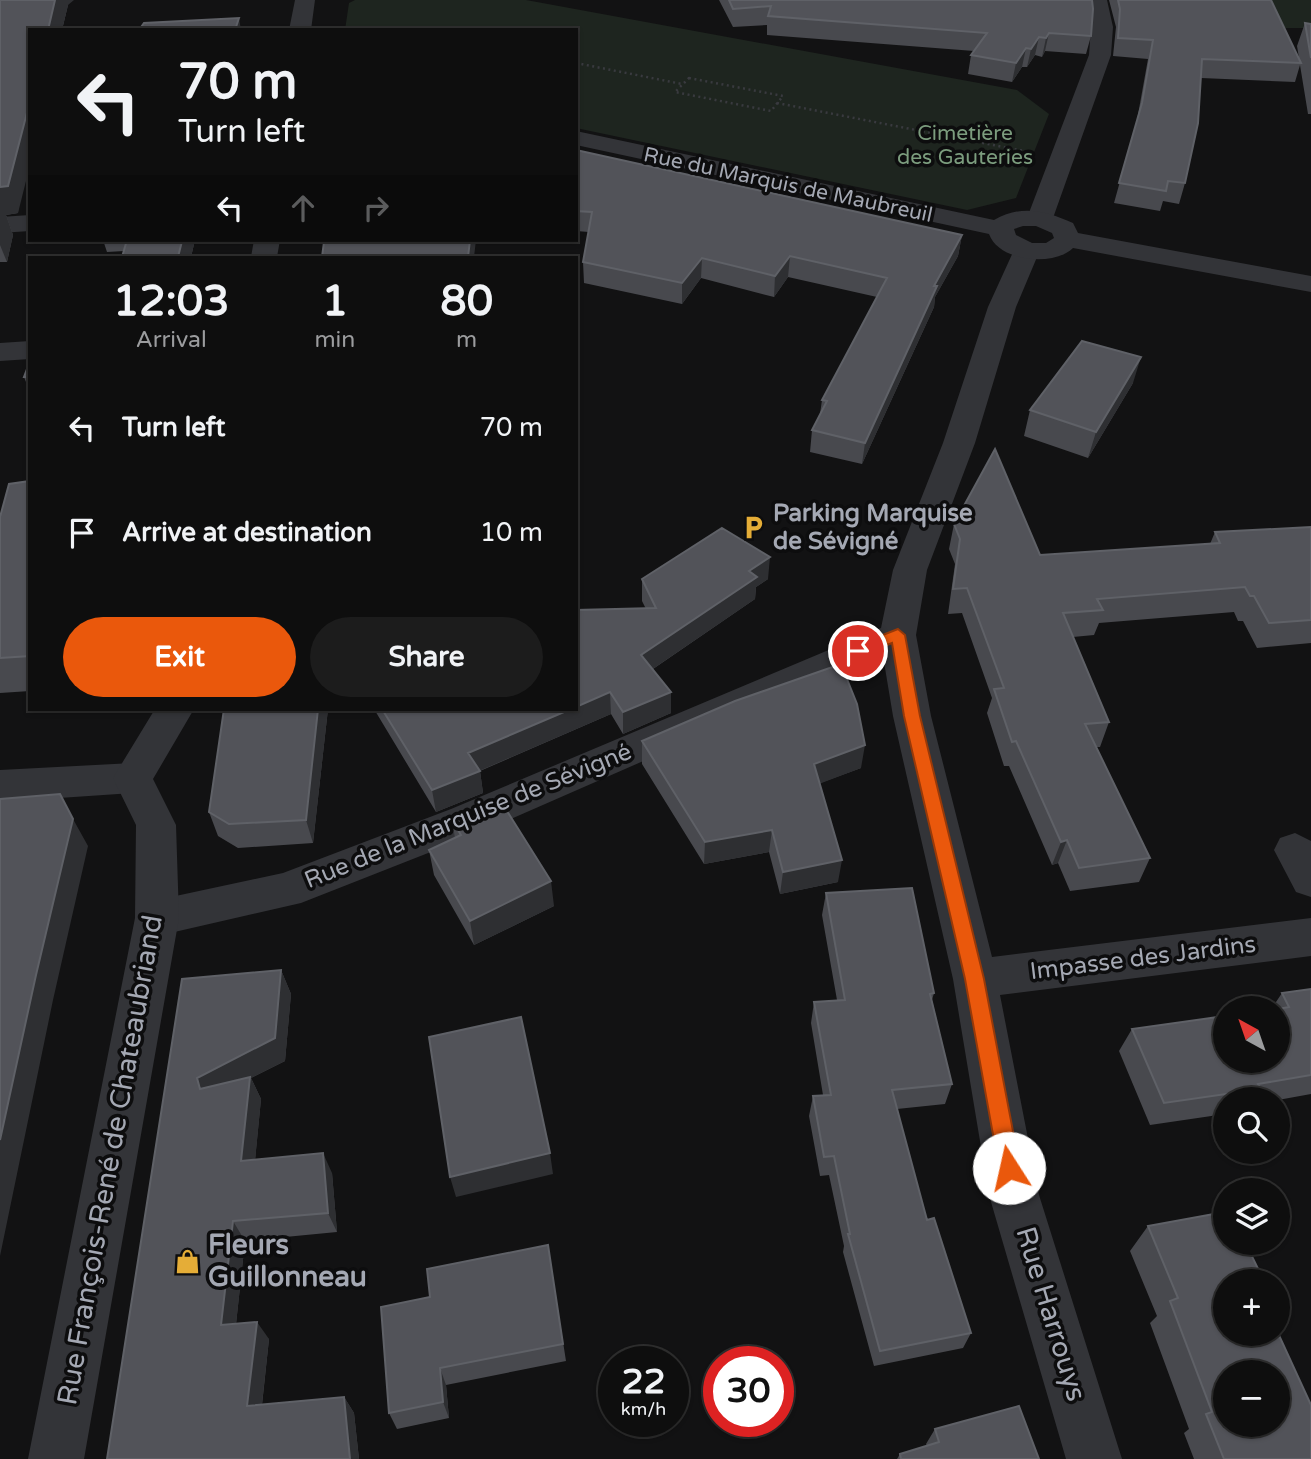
<!DOCTYPE html>
<meta charset="utf-8">
<style>
body{margin:0;font-family:"Varela Round",sans-serif;background:#1c1c1c;color:#f1f3f6;height:100vh;display:flex;flex-direction:column;font-size:26px;white-space:nowrap}
*{box-sizing:border-box;margin:0}
p{font-size:23px;color:#9b9c9e}
.icon{flex:none;width:38px;height:38px;fill:none;stroke:currentColor;stroke-width:2;stroke-linecap:round;stroke-linejoin:round}
.map{position:relative;flex:1;overflow:hidden}
.panel{position:absolute;left:28px;top:256px;width:550px;height:455px;display:flex;flex-direction:column;background:#0e0e0e;border-radius:0px;box-shadow:0 2px 5px #0004,0 0 0 2px #2e2e2e}
.panel>*{flex:none}
.top-card{position:absolute;left:28px;top:28px;width:550px;height:214px;border-radius:0px;box-shadow:0 2px 5px #0004,0 0 0 2px #2e2e2e;background:#0e0e0e;color:#f1f3f6;overflow:hidden}
.needle{width:46px;rotate:320deg}
.fabs{position:absolute;left:1213px;top:996px;display:grid;gap:14px}
.fabs a{display:grid;place-items:center;width:77px;height:77px;border-radius:50%;background:#0e0e0e;box-shadow:0 2px 5px #0004,0 0 0 2px #2e2e2e;font-size:35px}
.speed{position:absolute;left:598px;top:1346px;display:flex;gap:14px;font-size:35px;font-weight:700;text-align:center}
.speed>*{display:grid;place-content:center;width:91px;height:91px;border-radius:50%;background:#0e0e0e;box-shadow:0 2px 5px #0004,0 0 0 2px #2e2e2e;line-height:1}
.speed small{font-size:18px;font-weight:400}
.speed .limit{border:10px solid #d22;background:#fff;color:#111}
.pin{position:absolute;display:grid;place-items:center;width:60px;height:60px;color:#fff;margin:-30px;border:4px solid #fff;border-radius:50%;box-shadow:0 2px 7px #0007}
.me{position:absolute;width:77px;margin:-38px;rotate:350deg;stroke-linejoin:round;filter:drop-shadow(0 0 5px #0008)}
.turn{display:flex;align-items:center;gap:24px;height:147px;padding:0 35px;font-size:32px}
.turn .icon{width:91px;height:91px;stroke-width:2.5}
.turn b{display:block;font-size:49px;line-height:60px}
.lanes{display:flex;align-items:center;height:66px;padding:0 35px;background:#0003;justify-content:center;gap:35px;direction:ltr}
.lanes .off{opacity:.35}
.eta{display:flex;justify-content:space-evenly;align-items:center;height:119px;text-align:center}
.eta b{font-size:42px;font-weight:700;line-height:49px}
.action{display:flex;gap:14px;margin-top:auto;padding:14px 35px}
.action a{flex:1;height:80px;border-radius:42px;background:#ea580c;color:#fff;font-size:28px;font-weight:700;line-height:80px;text-align:center}
.action a+a{background:#1c1c1c;color:#f1f3f6}
ul{padding:0;list-style:none}
li{display:flex;align-items:center;gap:21px;height:105px;padding:0 35px}
li div{flex:1}
li b{display:block;font-size:26px}
li em{font-style:normal}
.map>svg:first-child{display:block}
</style>
<div class="map">
<svg width="1311" height="1459" viewBox="0 0 1311 1459">
<rect width="100%" height="100%" fill="#121213"/>
<path fill="#1e251f" d="M355 0H526L1017 90 1049 114 1016 198 967 210 576 128V30H345L349 3Z
M1265 0H1311V28H1280Z"/>
<g fill="none" stroke-linecap="round" stroke-linejoin="round">
<path stroke="#393a3f" stroke-width="2.5" stroke-dasharray="2 3.5" stroke-linecap="butt" d="M576 63 682 84
M689 78 783 96 771 111 675 92Z
M777 103 1024 151"/>
<path fill="#333438" fill-rule="evenodd" d="M1087 0H1107L1113 27 1111 55 1053 218 1049 223H1031L1027 218 1089 55 1091 27Z
M30 215V231L0 233V217Z
M1027 242 1036 244 1040 250 1016 307 975 443 927 570 916 635 931 716 992 957 1311 918V956L1000 995 1039 1195 1122 1459H1066L989 1195 953 979 893 716 883 656 479 833 301 903 157 936 142 931 135 918 142 905 157 900 283 873 451 809 881 628 893 570 943 443 988 307 1014 250 1018 244Z
M30 341V359L0 361V343Z
M133 763 147 767 153 778 147 789 133 793 0 802V770Z
M1295 833 1311 841V897L1296 892 1274 850 1280 838Z"/>
<path fill="#333438" fill-rule="evenodd" d="M295 0H315L311 30H289Z
M576 131 994 220C1022 204 1046 211 1073 223L1078 233 1311 276V292L1073 248C1054 267 999 262 989 234L576 145ZM1023 226H1036L1052 233 1054 238 1046 243H1032L1016 235 1014 229Z
M254 240H280L277 257H251Z
M155 709H194L153 779 176 825 179 918 84 1459H28L135 918 136 825 113 778Z"/>
</g>
<path fill="#48494e" d="M0 0 68 5 62 30H30L18 213 6 215 13 235 7 262H0Z
M719 0H1092L1091 36 1086 54 1045 51 1042 57 1035 55 1027 67H1022L1012 82 968 74 971 55 974 51 767 35V25L733 27Z
M1109 0H1271L1299 58 1297 46 1305 23 1311 24V114H1308L1300 65 1295 82 1201 78 1185 183 1179 204 1163 201 1160 211 1114 203 1137 120 1148 59 1113 56 1116 27Z
M576 150 962 235 958 256 935 297 934 307 862 464 810 452 812 430 820 414 822 400 877 297 788 277 774 297 701 278 682 304 584 283 583 262 589 232 576 231Z
M103 240H195L191 257H122L124 251 107 252Z
M30 361V392L24 377Z
M1133 383 1088 458 1024 436 1030 410Z
M30 481V691L0 693V517Z
M954 524 1040 555 1210 544 1215 532 1311 527V643L1257 648 1243 621H1238L1234 612 1099 623 1094 635 1073 637 1109 722 1100 747H1096L1150 858 1139 882 1070 891 1058 863 1052 865 1009 766H1004L987 713 992 698 962 613 948 614 955 564 949 549Z
M642 579H768L756 587 755 599 653 669 671 713 623 734 611 714 480 771 483 793 436 812 374 709H576L646 609 642 601Z
M328 709 313 843 238 848 218 836 209 812Z
M642 741 861 768 820 783 838 882 780 894 769 852 704 864 642 764Z
M452 820 554 906 474 945 434 875 429 850 455 838Z
M826 893 934 993 932 1000 952 1084 945 1104 897 1109 927 1220 971 1333 963 1348 874 1366 843 1252 844 1246 829 1175 820 1176 809 1116 813 1096 823 1095 811 1023 814 1002 837 1000 822 915Z
M281 970 291 994 285 1061 251 1078 261 1099 255 1160 332 1173 337 1232 245 1241 236 1324 269 1339 262 1405 344 1397 354 1413 359 1459H107Z
M1311 989V1094L1278 1100 1225 1099V1114L1150 1125 1119 1051 1132 1029 1278 1060V1008H1272L1282 993Z
M1148 1226 1225 1281 1311 1459H1194L1184 1433 1189 1429 1150 1323 1157 1316 1130 1251Z
M548 1245 566 1361 446 1385 449 1418 397 1429 389 1413 430 1297Z
M935 1429 1039 1459H897L900 1454 927 1446 926 1444Z"/>
<path fill="#2e2f32" d="M55 0H74L68 5 62 30H48Z
M239 18 241 30H235Z
M1049 33 1045 51 1042 57 1046 38Z
M1039 37 1035 55 1027 67 1031 49Z
M1026 48 1022 67 1012 82 1016 63Z
M30 101V165L18 213 6 215 13 235 7 262 0 245V187Z
M962 235 958 256 935 297 934 307 862 464 865 443 934 286Z
M178 240H195L191 257H178Z
M470 240H476L474 257H468Z
M790 256 788 277 774 297 775 276Z
M702 258 701 278 682 304V283Z
M1141 357 1133 383 1088 458 1096 432Z
M770 557 768 579 756 587 755 599 641 677V655L749 571Z
M610 692 611 714 472 774 468 753 571 709H576V707Z
M671 692V713L623 734V712Z
M318 709H328L313 843 306 820Z
M865 745 861 768 811 787 814 764Z
M480 771 483 793 436 812 432 790Z
M73 819 88 846 53 1000 0 1256V1140L36 975Z
M772 830 769 852 704 864 705 842Z
M1067 840 1058 863 1052 865 1061 842Z
M842 860 838 882 780 894 783 872Z
M551 881 554 906 474 945 470 921Z
M281 970 291 994 285 1061 251 1078 261 1099 253 1182 200 1089 197 1078Z
M323 1153 332 1173 337 1232 328 1213Z
M550 1153 553 1174 456 1197 450 1177Z
M233 1221 245 1241 234 1343 221 1325Z
M257 1322 269 1339 260 1422 247 1406Z
M440 1368 446 1385 449 1418 443 1402Z
M344 1397 354 1413 359 1459H350Z"/>
<path fill="#525359" stroke="#5f6167" stroke-width="2" fill-rule="evenodd" d="M0 0H55L48 30H30V101L8 186 0 187Z
M729 0H1092L1093 9 1091 36 1049 33 1046 38 1039 37 1031 49 1026 48 1016 63 971 55 987 33 768 16 771 6 733 9Z
M1118 0H1271L1301 63 1202 59 1198 123 1185 183 1168 181 1166 191 1119 183 1142 103 1153 40 1118 38 1120 9Z
M239 18 235 30H139L144 23Z
M1305 23 1311 24V58Z
M576 150 962 235 934 286H937L865 443 812 430 827 401 822 400 887 278 790 256 775 276 702 258 682 283 583 262 592 212 576 211Z
M127 240H178V242L182 241 178 257H122Z
M321 240H470L468 257H322L324 242H320Z
M1082 341 1141 357 1096 432 1030 410Z
M30 361V377H24Z
M995 449 1040 555 1220 543 1215 532 1311 527V620L1269 623 1254 596H1250L1245 587 1097 599 1103 610 1063 613 1109 722 1085 724 1150 858 1079 868 1067 840 1061 842 1016 741 1012 742 994 689 1004 688 967 588 953 589 960 539 954 524Z
M30 481V656L0 658V517L9 484Z
M722 528 770 557 749 571 757 577 641 655 671 692 623 712 610 692 576 707V610L656 608 642 579Z
M841 664 857 704 865 745 814 764 842 860 783 872 772 830 705 842 642 741 735 701Z
M224 709H318L306 820 229 824 209 812Z
M382 709H571L468 753 480 771 432 790Z
M60 794 73 819 36 975 0 1140V799Z
M500 800 551 881 470 921 429 850 461 835 452 820Z
M912 888 934 993 930 994 952 1084 892 1090 927 1220 934 1218 971 1333 880 1351 848 1234H850L834 1156 824 1157 813 1096 831 1095 814 1002 845 1000 826 893Z
M281 970 275 1038 197 1078 200 1089 250 1077 241 1161 323 1153 328 1213 233 1221 221 1325 257 1322 247 1406 344 1397 350 1459H107L182 979Z
M1311 989V1075L1258 1084 1261 1089 1164 1103 1132 1029 1225 1016V1060H1278V1009L1289 1007 1282 993Z
M521 1017 550 1153 450 1177 429 1037Z
M1225 1212V1242H1245L1264 1281H1225V1334L1278 1333 1311 1405V1459H1224L1206 1414 1212 1412 1170 1301 1178 1298 1148 1226ZM1225 1372H1278V1424H1225Z
M548 1245 563 1344 440 1368 443 1402 389 1413 381 1307 430 1297 427 1269Z
M1278 1309 1282 1318 1278 1319Z
M1019 1406 1039 1459H901L900 1454 939 1442 935 1429Z"/>
<path fill="#ea580c" stroke="#983908" stroke-width="2" d="M898 629 905 635 920 716 984 979 1020 1168 1017 1175 1009 1178 1002 1175 999 1168 965 979 904 716 892 643 858 657 850 651 852 647Z"/>
<defs>
<symbol id="parking-bare" viewBox="-9 -9 18 18"><path d="M-3.5-5.5H1a3.5 3.5 0 0 1 0 7H-1V5.5H-3.5ZM-1-3.4V-.6H.8a1.4 1.4 0 0 0 0-2.8Z" fill="#e5ad37" stroke="#0d0d0e" stroke-width="2.5" paint-order="stroke"/></symbol>
<symbol id="shop-bare" viewBox="-9 -9 18 18"><path d="M-5-2.5h2.3a2.7 3.5 0 0 1 5.4 0H5L5.5 6h-11ZM-1.5-2.5h3a1.5 2.3 0 0 0-3 0Z" fill="#e5ad37" stroke="#0d0d0e" stroke-width="2.5" paint-order="stroke"/></symbol>
</defs>
<g fill-rule="evenodd">
<use href="#parking-bare" x="736" y="510" width="35" height="35"/>
<use href="#shop-bare" x="170" y="1244" width="35" height="35"/>
</g>
<g text-anchor="middle" dominant-baseline="central" stroke-width="7" stroke-linejoin="round" paint-order="stroke">
<g font-size="21" fill="#7c9d7e" stroke="#0d0d0e">
<text x="965" y="133">Cimetière<tspan x="965" dy="24">des Gauteries</tspan></text>
</g>
<g font-size="21" fill="#a4a8b3" stroke="#0d0d0e">
<text transform="translate(788 185) rotate(12)">Rue du Marquis de Maubreuil</text>
</g>
<g font-size="24" font-weight="bold" fill="#a4a8b3" stroke="#0d0d0e" text-anchor="start">
<text x="773" y="513">Parking Marquise<tspan x="773" dy="28">de Sévigné</tspan></text>
</g>
<g font-size="24" fill="#a4a8b3" stroke="#0d0d0e">
<text transform="translate(468 816) rotate(-22)">Rue de la Marquise de Sévigné</text>
<text transform="translate(1143 958) rotate(-7)">Impasse des Jardins</text>
</g>
<g font-size="28" fill="#a4a8b3" stroke="#0d0d0e">
<text transform="translate(110 1160) rotate(-80)">Rue François-René de Chateaubriand</text>
<text transform="translate(1051 1314) rotate(73)">Rue Harrouys</text>
</g>
<g font-size="28" font-weight="bold" fill="#a4a8b3" stroke="#0d0d0e" text-anchor="start">
<text x="208" y="1245">Fleurs<tspan x="208" dy="32">Guillonneau</tspan></text>
</g>
</g>
</svg>
<div class="fabs">
<a><svg class="needle" viewBox="-14 -14 28 28"><path d="M0-13l5 13h-10z" fill="#e53935"/><path d="M0 13l5-13h-10z" fill="#9b9c9e"/></svg></a>
<a><svg class="icon" aria-label="search" viewBox="0 0 24 24"><circle cx="10" cy="10" r="6"/><path d="M15 15l6 6"/></svg></a>
<a><svg class="icon" aria-label="layers" viewBox="0 0 24 24"><path d="M12 4l9 5-9 5-9-5zM3 14l9 5 9-5"/></svg></a>
<a>+</a>
<a>−</a>
</div>
<div class="speed"><div>22<small>km/h</small></div><div class="limit">30</div></div>
<div class="pin" style="left:858px;top:651px;background:#d93025"><svg class="icon" aria-label="arrive" viewBox="0 0 24 24"><path d="M6 21V4h12l-3 4 3 4H6"/></svg></div>
<svg class="me" style="left:1009px;top:1168px" viewBox="-20 -20 40 40"><circle r="19" fill="#fff"/><path d="M0-13L10 11 0 6-10 11z" fill="#ea580c"/></svg>
<div class="top-card">
<div class="turn"><svg class="icon" aria-label="left" viewBox="0 0 24 24"><path d="M17 20v-9H6M10 6l-5 5 5 5"/></svg><div><b>70 m</b>Turn left</div></div>
<div class="lanes"><svg class="icon" aria-label="left" viewBox="0 0 24 24"><path d="M17 20v-9H6M10 6l-5 5 5 5"/></svg><svg class="icon off" aria-label="ahead" viewBox="0 0 24 24"><path d="M12 20V5M6 11l6-6 6 6"/></svg><svg class="icon off" aria-label="right" viewBox="0 0 24 24"><path d="M7 20v-9h11M14 6l5 5-5 5"/></svg></div>
</div>
<section class="panel">
<div class="eta">
<div><b>12:03</b><p>Arrival</p></div>
<div><b>1</b><p>min</p></div>
<div><b>80</b><p>m</p></div>
</div>
<ul>
<li><svg class="icon" aria-label="left" viewBox="0 0 24 24"><path d="M17 20v-9H6M10 6l-5 5 5 5"/></svg><div><b>Turn left</b></div><em>70 m</em></li>
<li><svg class="icon" aria-label="arrive" viewBox="0 0 24 24"><path d="M6 21V4h12l-3 4 3 4H6"/></svg><div><b>Arrive at destination</b></div><em>10 m</em></li>
</ul>
<div class="action"><a>Exit</a><a>Share</a></div>
</section>
</div>
